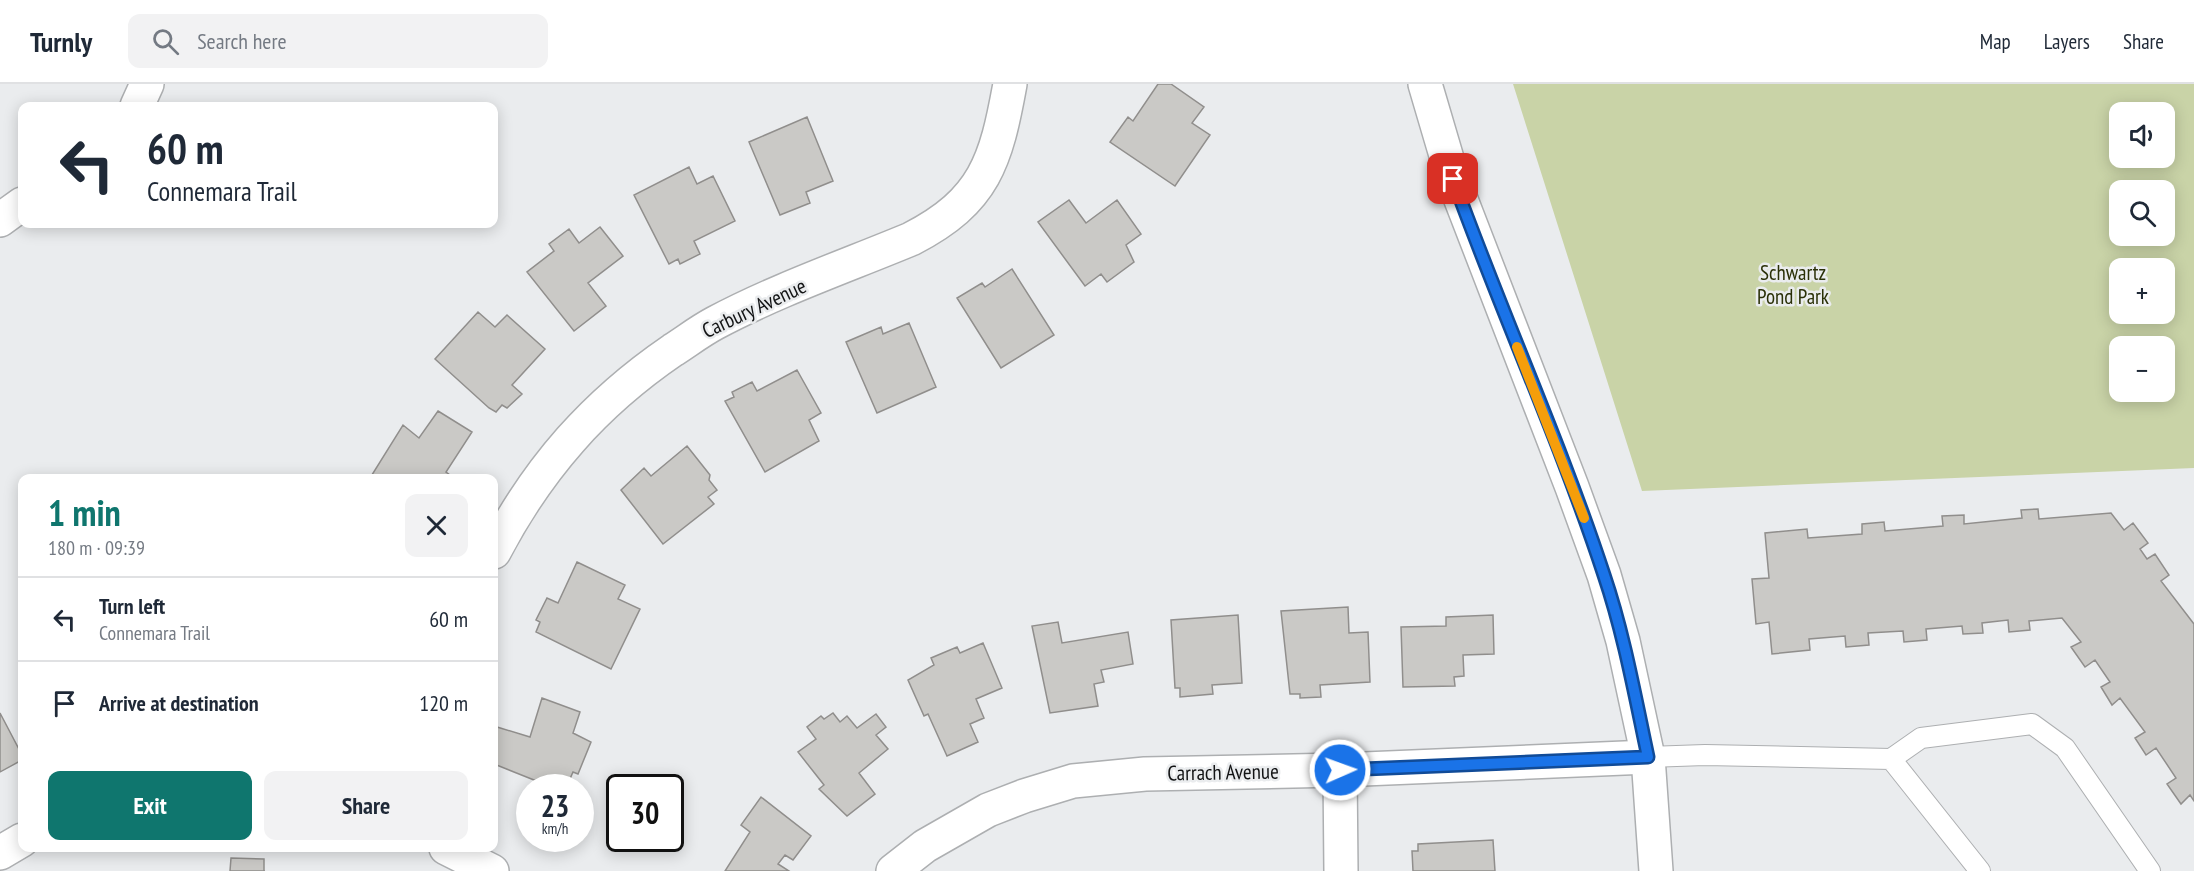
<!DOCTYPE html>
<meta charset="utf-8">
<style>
body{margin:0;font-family:"PT Sans Narrow",sans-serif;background:#f2f2f3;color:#1f2937;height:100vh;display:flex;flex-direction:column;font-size:22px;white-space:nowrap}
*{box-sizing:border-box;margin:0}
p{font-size:20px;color:#747a83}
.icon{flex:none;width:33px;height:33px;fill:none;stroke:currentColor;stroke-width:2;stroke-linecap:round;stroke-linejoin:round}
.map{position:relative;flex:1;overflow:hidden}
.sheet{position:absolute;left:18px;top:390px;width:480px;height:378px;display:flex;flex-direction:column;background:#fff;border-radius:12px;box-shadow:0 3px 15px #0003}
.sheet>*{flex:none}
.top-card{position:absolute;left:18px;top:18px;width:480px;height:126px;border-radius:12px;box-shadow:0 3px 15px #0003;background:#fff;color:#1f2937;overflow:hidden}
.controls{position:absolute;left:2109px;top:18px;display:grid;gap:12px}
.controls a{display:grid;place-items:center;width:66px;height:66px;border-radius:12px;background:#fff;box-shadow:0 3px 15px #0003;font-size:30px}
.speed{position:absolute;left:516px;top:690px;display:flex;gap:12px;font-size:30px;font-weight:700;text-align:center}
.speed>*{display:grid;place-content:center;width:78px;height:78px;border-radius:50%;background:#fff;box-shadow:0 3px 15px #0003;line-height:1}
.speed small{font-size:15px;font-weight:400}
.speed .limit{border:3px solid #111;border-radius:9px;background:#fff;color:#111}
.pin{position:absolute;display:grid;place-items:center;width:51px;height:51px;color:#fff;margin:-26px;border-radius:12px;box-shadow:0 3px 9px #0006}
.me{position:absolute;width:66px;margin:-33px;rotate:88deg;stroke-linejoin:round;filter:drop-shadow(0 0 4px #0008)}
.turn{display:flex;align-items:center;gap:21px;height:126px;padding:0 30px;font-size:27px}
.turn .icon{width:78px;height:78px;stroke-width:2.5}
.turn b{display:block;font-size:42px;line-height:51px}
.round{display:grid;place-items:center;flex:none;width:63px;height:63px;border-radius:12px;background:#f2f2f3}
.overview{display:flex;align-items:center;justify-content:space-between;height:102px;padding:0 30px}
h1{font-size:36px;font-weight:700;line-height:45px;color:#0f766e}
.primary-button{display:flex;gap:12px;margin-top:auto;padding:12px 30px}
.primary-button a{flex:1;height:69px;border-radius:12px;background:#0f766e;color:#fff;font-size:24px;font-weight:700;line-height:69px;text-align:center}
.primary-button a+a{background:#f2f2f3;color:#1f2937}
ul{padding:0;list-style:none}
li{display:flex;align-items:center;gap:18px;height:84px;padding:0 30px;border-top:2px solid #e0e1e3}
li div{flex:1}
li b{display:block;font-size:22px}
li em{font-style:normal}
header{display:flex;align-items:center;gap:36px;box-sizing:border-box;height:84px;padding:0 30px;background:#fff;border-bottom:2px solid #e0e1e3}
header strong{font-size:28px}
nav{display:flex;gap:33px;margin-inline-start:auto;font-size:21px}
.search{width:420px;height:54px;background:#f2f2f3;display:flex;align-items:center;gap:15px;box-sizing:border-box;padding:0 21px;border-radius:12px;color:#747a83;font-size:22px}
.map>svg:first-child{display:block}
</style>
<header>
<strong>Turnly</strong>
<div class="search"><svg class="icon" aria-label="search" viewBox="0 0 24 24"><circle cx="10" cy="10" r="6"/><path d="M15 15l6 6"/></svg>Search here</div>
<nav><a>Map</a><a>Layers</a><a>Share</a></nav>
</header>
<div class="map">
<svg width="2194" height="787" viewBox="0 0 2194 787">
<rect width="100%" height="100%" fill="#eaecee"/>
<path fill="#c9d3a7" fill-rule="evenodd" d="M1513 0H2194V384L1642 407ZM2120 28H2164V74H2120ZM2120 106H2164V152H2120ZM2120 184H2164V230H2120ZM2120 262H2164V308H2120Z"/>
<path fill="#cac9c6" stroke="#908e8c" stroke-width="1.5" d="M1158 0H1171L1204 23 1192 39 1210 51 1175 102 1110 58 1128 33 1133 37Z
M807 33 833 97 806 108 810 119 780 131 749 58Z
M689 83 697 100 713 92 735 137 694 157 700 170 680 180 678 175 669 180 634 111Z
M1069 116 1086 139 1117 116 1141 150 1126 161 1134 178 1107 198 1101 190 1085 202 1038 138Z
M600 143 623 172 588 199 606 222 574 247 527 188 554 167 549 160 569 145 579 159Z
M1012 185 1054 251 1001 284 957 214 982 199 985 203Z
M478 228 495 243 507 231 545 265 512 301 522 310 507 324 502 321 496 328 489 324 435 275Z
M909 239 936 303 877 329 846 258 881 243 883 250Z
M797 286 821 329 809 336 819 357 765 388 725 317 734 313 732 308 752 298 757 307Z
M438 327 472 348 446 388 454 394H370L403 341 419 354Z
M687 362 710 391 709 396 717 406 708 413 714 420 663 460 621 406 644 384 651 392Z
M2038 425 2039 435 2111 429 2124 446 2133 439 2148 459 2140 465 2147 475 2155 470 2169 491 2161 497 2194 540V717L2190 711 2181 720 2167 700 2176 694 2156 664 2146 671 2135 654 2145 648 2120 614 2112 621 2101 603 2110 598 2095 576 2085 583 2071 563 2081 558 2062 534 2029 537 2030 546 2009 548 2008 536 1982 539 1983 549 1963 550 1962 542 1926 545 1927 556 1904 558 1903 547 1868 549 1869 561 1846 563 1845 552 1809 555 1810 566 1772 570 1769 538 1756 540 1752 495 1769 494 1765 449 1807 445 1808 454 1862 450V440L1884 438 1885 447 1943 442 1942 432 1964 431V440L2022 434 2021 426Z
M577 478 625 501 618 515 640 525 611 585 536 548 540 538 536 536 547 514 558 519Z
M1348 523 1349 549 1368 548 1370 598 1320 601 1321 613 1300 614V610H1290L1281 527Z
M1238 531 1242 599 1212 601 1213 610 1180 613V604H1175L1171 536Z
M1493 531 1494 570 1463 571 1464 592 1454 593 1455 602 1403 603 1401 543 1446 542V533Z
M1058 538 1062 559 1128 548 1133 580 1101 586 1104 598 1094 600 1098 622 1050 629 1032 542Z
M983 559 1002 604 976 615 984 634 970 640 978 658 947 672 928 630 924 632 908 596 934 581 931 574 957 563 960 569Z
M542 614 580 628 573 649 591 658 578 690 573 688 566 704H554L494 680V651L497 643 530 653Z
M0 629 22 671V676L0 688Z
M833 629 840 638 847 632 857 644 876 630 886 643 876 651 888 665 859 689 875 710 847 732 819 705 824 701 798 668 816 655 807 643 821 632 824 635Z
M761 713 811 752 793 776 785 771 778 780 789 787H725L750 748 741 741Z
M1493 756 1495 787H1413L1412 767H1418V760Z
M231 774 264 775V787H265H230Z"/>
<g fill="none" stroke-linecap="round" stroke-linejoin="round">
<defs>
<path id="service" d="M1648 673 1705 671 1891 675 1921 654 2032 640 2065 664 2150 787
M1891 675 1980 787"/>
<path id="minor" d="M137 22 147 0
M0 136 22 120
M494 468C538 384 594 320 673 266 687 257 700 247 715 239 777 206 846 182 911 155 985 117 996 77 1010 0
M1340 686 1341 787
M446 764 492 787
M0 769 22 756
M893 787 925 762 988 726 1024 712 1073 697 1145 690 1340 686 1648 673"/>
<path id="tertiary" d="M1425 0 1453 95 1572 403 1604 491 1623 557 1648 673 1656 787"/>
</defs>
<use href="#service" stroke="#adafb1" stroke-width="22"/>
<use href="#minor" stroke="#adafb1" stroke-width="36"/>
<use href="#tertiary" stroke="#adafb1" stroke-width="36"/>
<use href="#service" stroke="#fff" stroke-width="20"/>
<use href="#minor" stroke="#fff" stroke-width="33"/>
<use href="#tertiary" stroke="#fff" stroke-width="33"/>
</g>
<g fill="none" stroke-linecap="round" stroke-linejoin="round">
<defs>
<path id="route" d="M1340 686 1648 673C1635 612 1624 550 1604 491 1560 357 1501 228 1453 95"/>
</defs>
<use href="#route" stroke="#114b97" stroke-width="15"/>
<use href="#route" stroke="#1a73e8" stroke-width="10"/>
<path stroke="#f59e0b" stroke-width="10" d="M1517 263 1584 434"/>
</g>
<g text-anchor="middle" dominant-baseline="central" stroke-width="5" stroke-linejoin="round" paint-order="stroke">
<g font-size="21" fill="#2a3007" stroke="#eaecee">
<text x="1793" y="188">Schwartz<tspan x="1793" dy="24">Pond Park</tspan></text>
</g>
<g font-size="21" fill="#131415" stroke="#eaecee">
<text transform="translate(754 224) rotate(-25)">Carbury Avenue</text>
<text transform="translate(1223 688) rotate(-1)">Carrach Avenue</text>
</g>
</g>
</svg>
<div class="controls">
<a><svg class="icon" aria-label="sound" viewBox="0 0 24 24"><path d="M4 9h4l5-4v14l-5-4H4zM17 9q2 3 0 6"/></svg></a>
<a><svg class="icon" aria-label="search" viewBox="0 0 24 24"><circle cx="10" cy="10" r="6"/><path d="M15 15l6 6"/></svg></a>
<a>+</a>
<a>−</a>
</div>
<div class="speed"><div>23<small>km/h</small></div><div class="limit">30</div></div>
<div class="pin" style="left:1453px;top:95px;background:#d93025"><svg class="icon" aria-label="arrive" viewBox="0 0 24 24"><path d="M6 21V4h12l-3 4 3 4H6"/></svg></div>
<svg class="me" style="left:1340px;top:686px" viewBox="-20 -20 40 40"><circle r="17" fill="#1a73e8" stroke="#fff" stroke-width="3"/><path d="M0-11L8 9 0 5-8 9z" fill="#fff"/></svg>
<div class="top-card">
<div class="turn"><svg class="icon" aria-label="left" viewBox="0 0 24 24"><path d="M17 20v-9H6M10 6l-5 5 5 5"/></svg><div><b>60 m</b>Connemara Trail</div></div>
</div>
<section class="sheet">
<div class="overview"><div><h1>1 min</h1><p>180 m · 09:39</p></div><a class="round"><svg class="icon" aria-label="close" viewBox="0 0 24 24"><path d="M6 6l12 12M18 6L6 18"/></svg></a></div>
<ul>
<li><svg class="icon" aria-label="left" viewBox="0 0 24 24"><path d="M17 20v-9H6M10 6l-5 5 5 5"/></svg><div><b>Turn left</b><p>Connemara Trail</p></div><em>60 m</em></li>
<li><svg class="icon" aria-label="arrive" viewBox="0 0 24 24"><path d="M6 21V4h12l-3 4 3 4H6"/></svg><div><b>Arrive at destination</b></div><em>120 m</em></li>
</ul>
<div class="primary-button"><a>Exit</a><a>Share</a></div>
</section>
</div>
